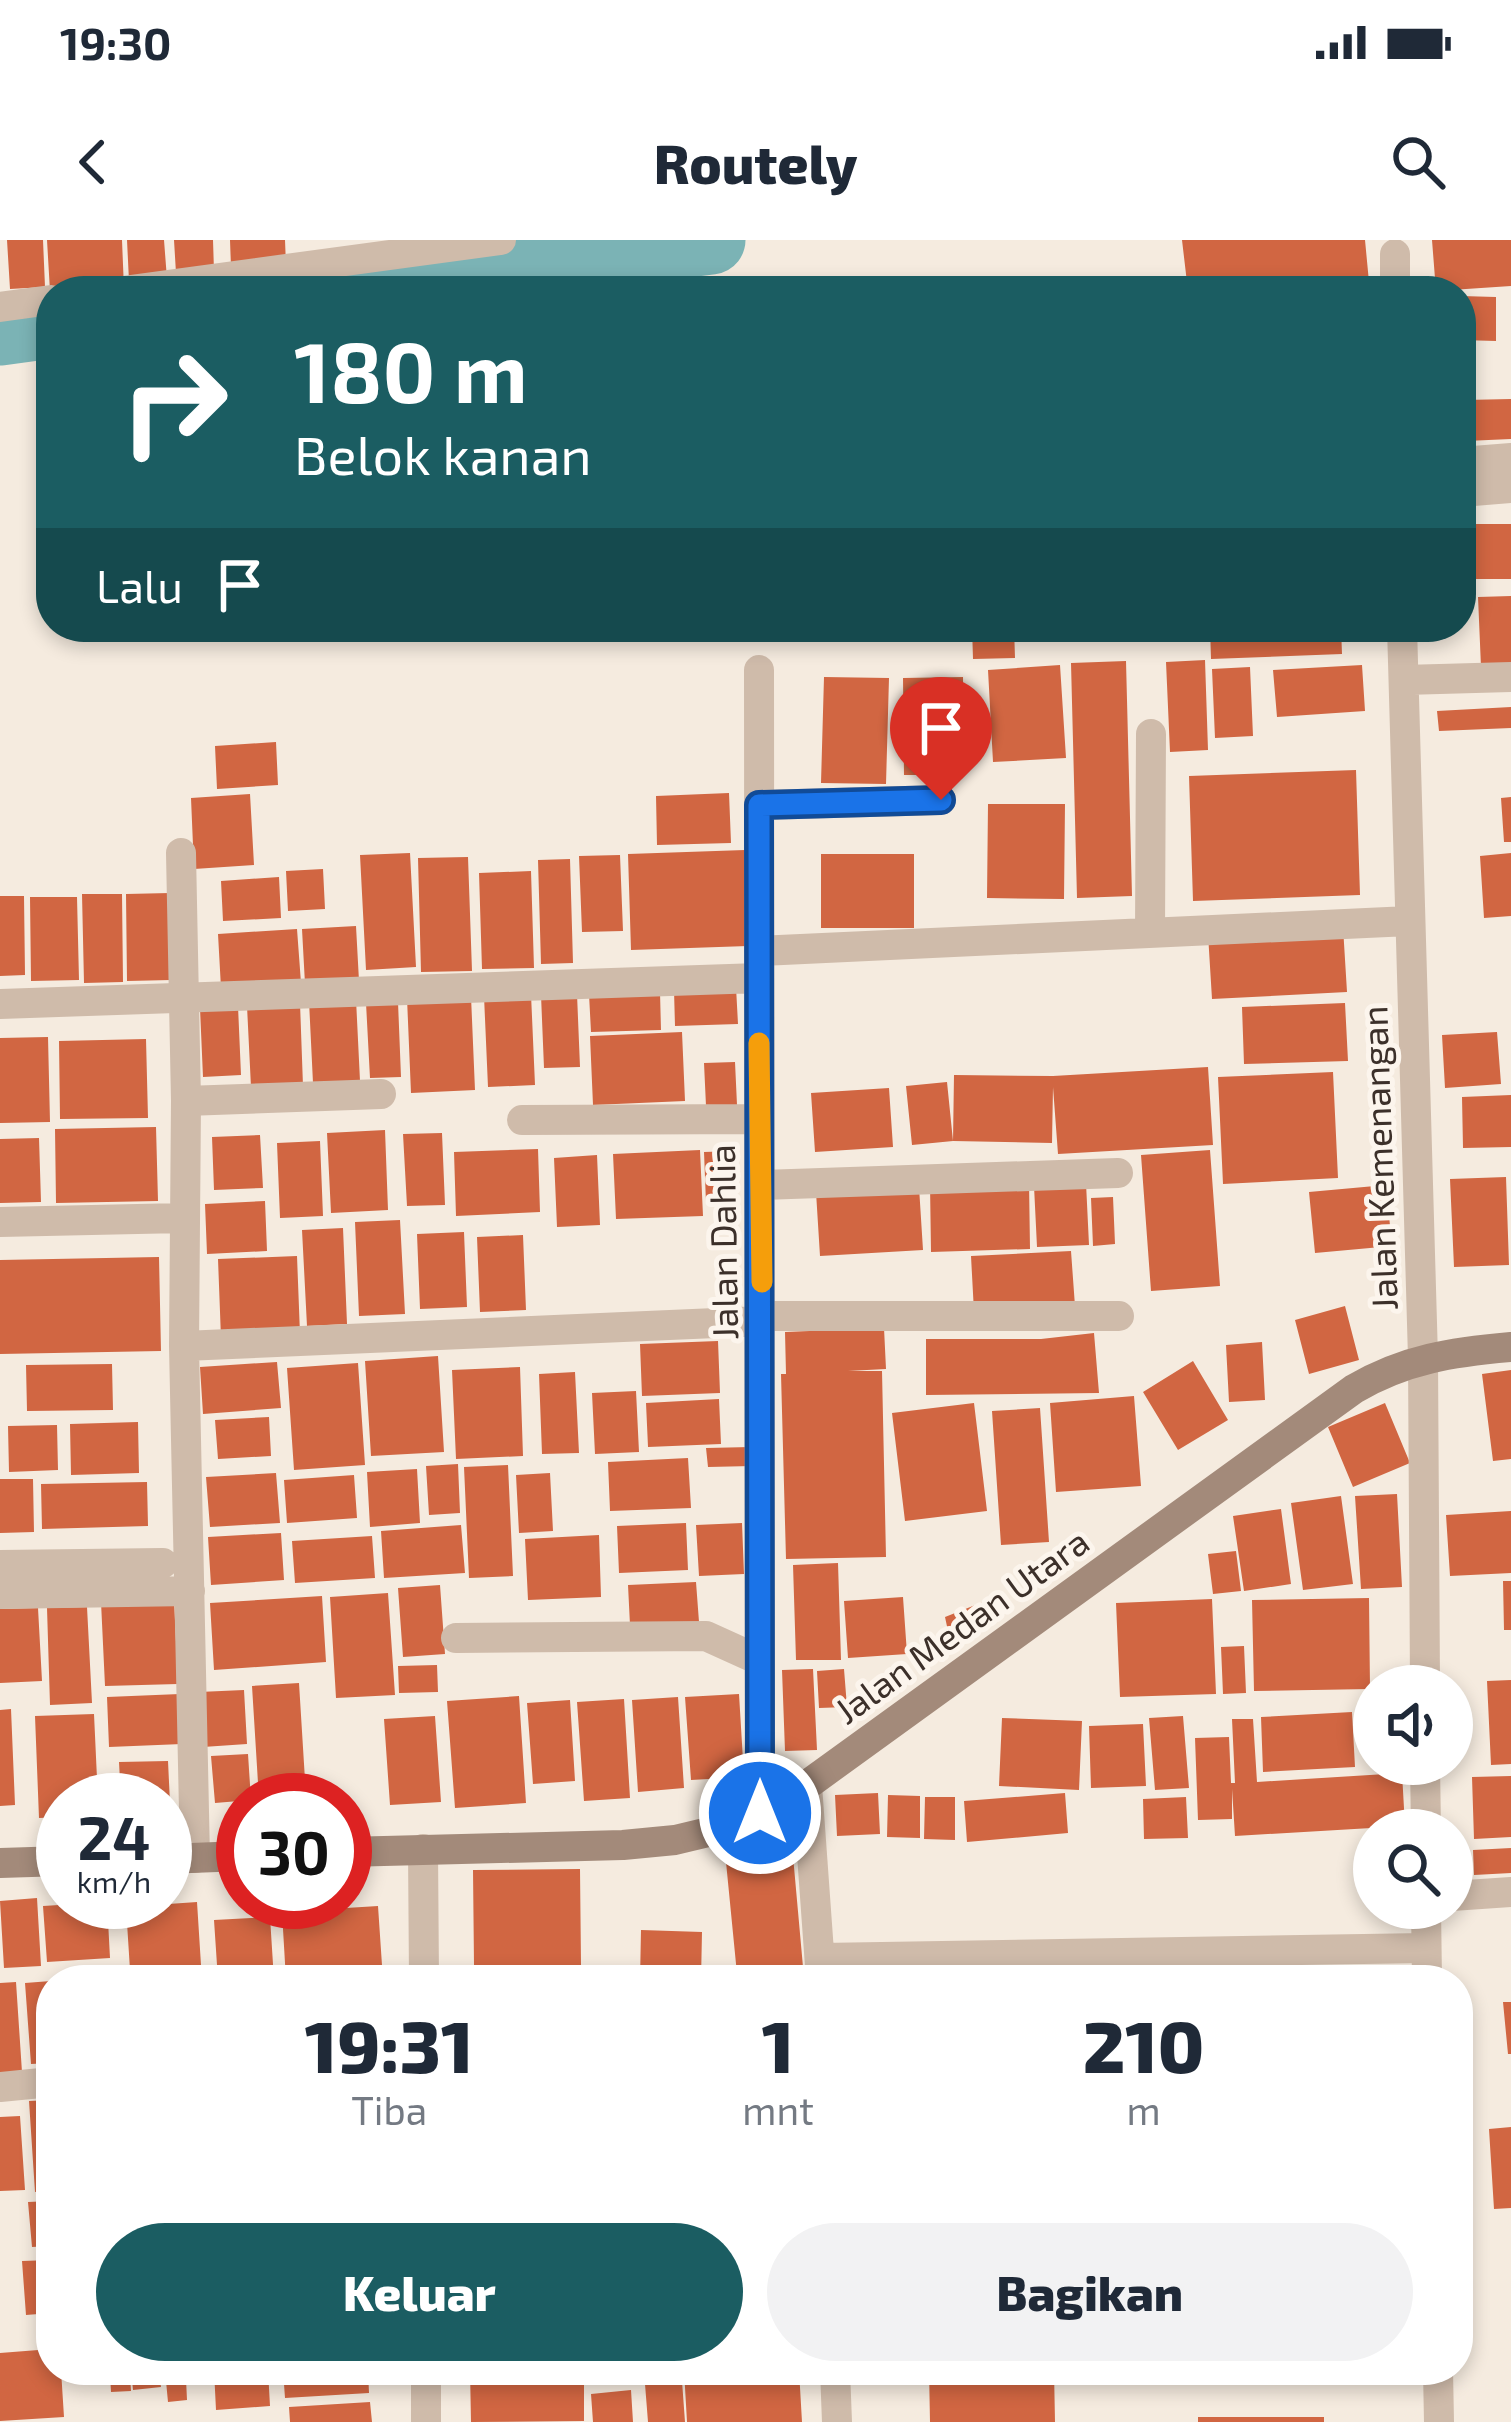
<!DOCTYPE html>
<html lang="id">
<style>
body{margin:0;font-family:"Exo 2",sans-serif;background:#f2f2f3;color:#1f2937;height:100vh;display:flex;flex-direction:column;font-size:45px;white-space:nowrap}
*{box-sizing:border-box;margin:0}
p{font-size:39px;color:#747a83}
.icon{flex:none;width:66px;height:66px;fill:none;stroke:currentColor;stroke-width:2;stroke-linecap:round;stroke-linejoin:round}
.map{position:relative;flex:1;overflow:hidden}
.sheet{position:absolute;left:36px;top:1725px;width:1437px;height:420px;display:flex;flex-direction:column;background:#fff;border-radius:48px;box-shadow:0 6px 18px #0003}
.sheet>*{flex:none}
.banner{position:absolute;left:36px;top:36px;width:1440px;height:366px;border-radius:48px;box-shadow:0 6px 18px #0003;background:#1b5d62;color:#fff;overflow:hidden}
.controls{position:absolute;left:1353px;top:1425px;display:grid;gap:24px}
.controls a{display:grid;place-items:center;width:120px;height:120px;border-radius:50%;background:#fff;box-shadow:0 6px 18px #0003;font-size:60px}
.speed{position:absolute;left:36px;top:1533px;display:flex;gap:24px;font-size:60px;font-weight:700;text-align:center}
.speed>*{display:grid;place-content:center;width:156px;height:156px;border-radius:50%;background:#fff;box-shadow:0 6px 18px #0003;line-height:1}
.speed small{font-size:30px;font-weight:400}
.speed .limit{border:18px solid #d22;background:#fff;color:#111}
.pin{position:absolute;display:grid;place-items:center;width:102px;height:102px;color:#fff;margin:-123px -51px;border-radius:50% 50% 50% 0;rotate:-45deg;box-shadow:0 0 12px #0007}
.pin .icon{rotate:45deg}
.me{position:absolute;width:132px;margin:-66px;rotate:0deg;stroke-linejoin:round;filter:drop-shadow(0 0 9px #0008)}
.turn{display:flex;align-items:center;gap:42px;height:252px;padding:0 60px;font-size:54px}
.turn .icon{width:156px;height:156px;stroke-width:2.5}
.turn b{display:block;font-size:84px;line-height:102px}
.then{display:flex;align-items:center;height:114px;padding:0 60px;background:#0003;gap:24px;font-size:45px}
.eta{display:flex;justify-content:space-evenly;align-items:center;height:204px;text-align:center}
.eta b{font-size:72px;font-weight:800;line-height:84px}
.button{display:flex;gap:24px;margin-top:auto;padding:24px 60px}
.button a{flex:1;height:138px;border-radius:72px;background:#1b5d62;color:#fff;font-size:48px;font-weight:800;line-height:138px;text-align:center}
.button a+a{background:#f2f2f3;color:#1f2937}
.status{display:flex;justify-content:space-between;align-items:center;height:84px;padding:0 60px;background:#fff;direction:ltr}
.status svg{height:33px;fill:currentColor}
header{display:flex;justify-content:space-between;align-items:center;height:156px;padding:0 60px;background:#fff;font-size:54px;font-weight:800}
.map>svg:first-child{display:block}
</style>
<div class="status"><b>19:30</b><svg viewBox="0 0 49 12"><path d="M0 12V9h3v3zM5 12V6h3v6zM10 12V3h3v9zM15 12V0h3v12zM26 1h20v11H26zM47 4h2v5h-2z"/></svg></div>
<header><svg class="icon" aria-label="back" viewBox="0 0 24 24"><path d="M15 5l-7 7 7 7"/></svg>Routely<svg class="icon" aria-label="search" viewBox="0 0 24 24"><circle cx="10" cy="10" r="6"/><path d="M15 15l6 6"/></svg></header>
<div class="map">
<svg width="1511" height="2182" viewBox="0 0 1511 2182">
<rect width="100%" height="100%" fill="#f5ebdf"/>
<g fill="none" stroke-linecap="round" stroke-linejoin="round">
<path stroke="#7bb3b5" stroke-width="69" d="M307 51 711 0
M0 91 51 84"/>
</g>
<path fill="#d16642" d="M7 0H43L45 47 10 49Z
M47 0H122L124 49 50 51Z
M127 0H164L167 39 129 41Z
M174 0H213L214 31 176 33Z
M230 0H285L286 25 231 27Z
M1182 0H1365L1369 42 1280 51H1188Z
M1432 0H1511V46L1436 51Z
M1461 56 1496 57V101L1461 100Z
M1511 159V199L1466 201 1465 160Z
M1461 284H1511V339H1461Z
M1511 356V426L1481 427 1478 357Z
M972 387H1014L1015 418 973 419Z
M1210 387H1341L1342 414 1211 419Z
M1205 420 1208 510 1170 512 1166 422Z
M1126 421 1132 656 1077 658 1071 423Z
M1060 425 1066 518 993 522 988 430Z
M1362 425 1365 471 1277 477 1273 430Z
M1250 427 1253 496 1215 498 1212 429Z
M824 437 889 438 886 544 821 543Z
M963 437 964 535H904L903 438Z
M1511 467V488L1439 491 1437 471Z
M276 502 278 545 217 549 215 506Z
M1356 530 1360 655 1193 661 1189 536Z
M729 553 731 603 657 605 656 556Z
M250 554 254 625 194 629 191 558Z
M1511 557V602H1504L1501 558Z
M988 564H1065L1064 659 987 658Z
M745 610 748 706 631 710 628 614Z
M410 613 416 727 366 730 360 615Z
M1511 613V676L1484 678 1480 616Z
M821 614H914V688H821Z
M620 615 623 691 582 692 579 616Z
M468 617 472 731 421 732 418 618Z
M570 619 573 723 541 724 538 620Z
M323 629 325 669 288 671 286 631Z
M531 631 534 728 482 729 479 633Z
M279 637 281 678 223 681 221 641Z
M170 653 171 740 127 741 126 654Z
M82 654H122L123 742 84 743Z
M0 656H24L25 735 0 736Z
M30 657H77L79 740 31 741Z
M356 686 359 741 305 744 302 689Z
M1343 687 1347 752 1212 759 1208 694Z
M297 689 301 743 221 748 218 694Z
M736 747 738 784 675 786 674 750Z
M660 752 661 790 591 792 589 754Z
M531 754 535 845 488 847 484 756Z
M577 754 580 827 544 828 541 755Z
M471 756 475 850 411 853 407 758Z
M356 759 360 841 313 843 309 761Z
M398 762 401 837 370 838 366 763Z
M300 763 303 846 251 847 247 766Z
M1345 763 1348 821 1244 824 1242 767Z
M238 766 241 835 203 837 200 768Z
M682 792 685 861 593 865 590 796Z
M1497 792 1501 844 1445 848 1442 795Z
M48 797 50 882 0 883V798Z
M146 799 148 878 60 879 59 801Z
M735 822 737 865 706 866 704 823Z
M1208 827 1213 905 1058 914 1053 847 1052 903 953 901 954 835 1053 836Z
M1333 832 1338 938 1223 944 1218 837Z
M947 842 953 901 912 905 906 846Z
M889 848 893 907 815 912 811 853Z
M1511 855V907L1463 908 1462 857Z
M156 887 158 961 56 963 55 889Z
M385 890 388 970 331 973 327 893Z
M442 893 445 965 407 966 403 894Z
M260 895 263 948 214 950 212 897Z
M39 898 41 962 0 963V899Z
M320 901 323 976 280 978 277 903Z
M538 909 540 972 456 976 454 912Z
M700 910 703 976 616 979 613 914Z
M1210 910 1220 1046 1151 1051 1141 915Z
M733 911 734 963H706L704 912Z
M597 915 600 985 557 987 554 918Z
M1506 937 1509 1025 1454 1027 1450 939Z
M1029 941 1030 1009 931 1012 930 944Z
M1086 943 1089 1005 1037 1007 1034 946Z
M1386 945 1392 1006 1315 1013 1309 952Z
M919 947 923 1010 820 1016 816 952Z
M1113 957 1115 1004 1093 1006 1091 958Z
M265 961 267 1011 207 1014 205 964Z
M400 980 405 1074 359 1076 355 982Z
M343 988 347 1084 307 1086 302 990Z
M464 992 467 1067 420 1069 417 994Z
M523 995 526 1070 480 1072 477 997Z
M1071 1011 1075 1066 974 1072 971 1016Z
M297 1016 300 1094 221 1098 218 1019Z
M159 1017 161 1111 0 1114V1020Z
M1345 1066 1359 1120 1309 1134 1295 1080Z
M884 1088 886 1129 848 1131H882L886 1317 786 1319 781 1134H786L785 1092Z
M1094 1093 1099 1153 926 1155V1099H1041Z
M718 1101 720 1153 642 1156 640 1104Z
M1262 1102 1265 1160 1229 1162 1226 1105Z
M438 1116 444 1212 371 1216 365 1121Z
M1193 1121 1228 1180 1178 1210 1143 1152Z
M277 1122 281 1168 203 1174 200 1127Z
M358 1123 365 1225 294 1230 287 1128Z
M112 1124 113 1170 27 1171 26 1125Z
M520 1127 523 1216 456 1219 452 1130Z
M1511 1130V1219L1493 1221 1482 1134Z
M575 1132 579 1213 542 1214 539 1134Z
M636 1151 639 1212 595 1214 592 1153Z
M1134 1156 1141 1246 1056 1252 1050 1163Z
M719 1159 721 1204 648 1207 646 1163Z
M974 1163 987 1271 905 1281 892 1173Z
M1385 1163 1410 1223 1353 1247 1328 1187Z
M1040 1168 1049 1302 1001 1305 992 1171Z
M269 1177 271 1216 218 1219 215 1180Z
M138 1182 139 1233 71 1235 70 1184Z
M57 1185 58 1230 9 1232 8 1186Z
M751 1207 752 1226 708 1227 706 1208Z
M688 1218 691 1268 610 1271 608 1222Z
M458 1224 460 1273 429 1275 426 1226Z
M508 1225 513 1336 469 1338 464 1227Z
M417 1229 420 1283 370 1287 367 1232Z
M276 1233 280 1283 210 1287 206 1237Z
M550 1233 553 1291 519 1293 516 1235Z
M354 1235 357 1278 287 1283 284 1240Z
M0 1239H33L34 1292 0 1293Z
M147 1242 148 1286 42 1289 41 1244Z
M1397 1254 1402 1347 1361 1349 1355 1256Z
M1341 1256 1353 1344 1303 1350 1291 1263Z
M1281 1269 1291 1344 1244 1351 1233 1276Z
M1511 1271V1333L1450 1336 1446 1275Z
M686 1283 688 1330 619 1333 617 1286Z
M742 1283 744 1334 699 1336 696 1285Z
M461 1285 465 1333 384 1338 381 1291Z
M281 1293 284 1340 211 1345 208 1297Z
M599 1295 601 1357 528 1360 525 1299Z
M372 1296 375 1338 295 1343 292 1301Z
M1236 1311 1241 1351 1213 1354 1208 1314Z
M838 1323 841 1420H796L793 1325Z
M1503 1341H1511V1390H1504Z
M696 1342 699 1382 630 1385 628 1345Z
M440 1345 445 1414 403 1417 398 1348Z
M388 1353 395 1455 336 1458 330 1357Z
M322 1356 326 1422 214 1430 210 1363Z
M903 1357 907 1414 848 1418 844 1361Z
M1369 1358 1370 1449 1254 1451 1252 1360Z
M174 1359 178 1444 105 1446 101 1362Z
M1212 1359 1216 1454 1120 1457 1116 1363Z
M988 1360 993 1383 951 1405 945 1377Z
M87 1367 92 1463 50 1465 47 1368Z
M38 1368 42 1441 0 1443V1369Z
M1244 1406 1246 1453 1223 1454 1221 1407Z
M437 1425 438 1452 399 1453 398 1426Z
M813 1429 817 1510 785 1511 782 1430Z
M844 1429 847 1467 819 1468 817 1431Z
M1511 1440V1524L1491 1525 1487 1441Z
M299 1443 306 1556 259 1559 252 1446Z
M244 1450 247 1504 203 1507 199 1452Z
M180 1454 182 1504 109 1507 107 1457Z
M739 1454 744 1537 691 1540 685 1457Z
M519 1456 526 1563 455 1568 447 1461Z
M678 1457 684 1548 638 1552 632 1460Z
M624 1459 630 1558 584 1561 577 1462Z
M570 1460 575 1541 533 1544 527 1463Z
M11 1469 15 1565 0 1566V1470Z
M1352 1472 1355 1527 1263 1532 1261 1477Z
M94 1474 98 1560H63V1577L39 1578 35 1476Z
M435 1476 441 1562 390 1565 384 1479Z
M1183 1476 1189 1548 1155 1550 1149 1478Z
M1002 1478 1082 1481 1079 1550 999 1546Z
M1232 1479H1253L1257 1542 1402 1533 1405 1586 1235 1596 1232 1549V1579L1198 1580 1195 1498 1229 1497 1231 1543H1235Z
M1143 1484 1146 1546 1091 1548 1089 1486Z
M248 1514 251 1560 215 1563 211 1516Z
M168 1521 171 1584H165V1560H121L119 1522Z
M1511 1536V1597L1474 1599 1472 1537Z
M878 1553 880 1594 837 1596 835 1555Z
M1065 1553 1068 1593 967 1602 964 1561Z
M888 1555 920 1556V1598L887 1597Z
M925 1557H955V1600L924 1599Z
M1186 1557 1188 1598 1144 1599 1143 1559Z
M1511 1608V1633L1474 1635 1473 1610Z
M793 1616 803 1727 737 1734 726 1622Z
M580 1629 581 1725H474L473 1630Z
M37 1658 41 1726 4 1728 0 1661Z
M107 1662 110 1718 47 1722 43 1666Z
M197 1662 201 1725 130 1730 126 1667Z
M378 1666 383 1740H286L282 1672Z
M270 1677 274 1740H218L214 1680Z
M641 1690 702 1692 701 1740H640Z
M1300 1724V1740H1213L1212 1725Z
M203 1731 204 1740H165V1733Z
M1208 1733 1209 1740H1141L1140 1735Z
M51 1741V1823L31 1824 25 1743Z
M16 1742 22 1832 0 1833V1743Z
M1503 1762H1511V1814H1508Z
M51 1860V1950L35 1952 29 1861Z
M20 1876 25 1950 0 1951V1877Z
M1511 1887V1968L1494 1969 1489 1889Z
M51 1961V2006L32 2007 28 1962Z
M51 2020V2073L26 2075 22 2021Z
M51 2109V2130H61L64 2177 0 2181V2113Z
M131 2130H159L161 2147 133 2150Z
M214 2130H268L270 2166 216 2170Z
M283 2130H368L369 2153 285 2158Z
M470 2130H584V2181L471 2182Z
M684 2130H799L802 2182H687Z
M929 2130H1054L1055 2182H930Z
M130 2134 131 2151 111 2152 110 2135Z
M186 2139 187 2160 168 2162 166 2141Z
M682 2141 685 2182H648L645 2144Z
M631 2150 633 2182H593L591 2154Z
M370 2162 372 2182H290L289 2167Z
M1198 2177H1324V2182H1198Z"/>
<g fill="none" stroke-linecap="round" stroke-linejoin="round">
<path stroke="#cfbbaa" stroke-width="30" d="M1395 14V51
M123 51 501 0
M0 67 51 60
M1461 222 1511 218
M1461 252 1511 248
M1402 387 1423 1118 1425 1446
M759 430 760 1573
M1404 440 1511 437
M759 565 941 560
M181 613 186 861 184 1106 195 1618
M1150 693 1151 494
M759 711 1409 681
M0 764 759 738
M186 861 381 854
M522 880 759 879
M760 945 1118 933
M0 982 183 978
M763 1076H1119
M184 1106 762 1081
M0 1325 163 1323
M0 1354 190 1351
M456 1398 706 1396 759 1420
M1425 1524 1426 1590
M807 1545 821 1740
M423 1609 424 1740
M1452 1656 1511 1652
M1426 1668 1427 1740
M821 1718 1425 1708
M0 1847 51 1842
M426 2130V2182
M835 2130 837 2182
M1438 2130 1439 2182"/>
<path stroke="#a38a7a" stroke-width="30" d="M345 1612 623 1605 675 1600 721 1589 760 1573 807 1545 1354 1149C1405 1119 1453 1112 1511 1107
M165 1619 243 1616
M0 1623 63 1621"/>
</g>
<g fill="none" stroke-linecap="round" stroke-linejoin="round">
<defs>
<path id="route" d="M760 1573 759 565 941 560"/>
</defs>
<use href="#route" stroke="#114b97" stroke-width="30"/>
<use href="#route" stroke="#1a73e8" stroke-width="21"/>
<path stroke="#f59e0b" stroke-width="21" d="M759 803 762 1042"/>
</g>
<g text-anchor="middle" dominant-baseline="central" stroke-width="10" stroke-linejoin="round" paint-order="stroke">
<g font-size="36" fill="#3c302a" stroke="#fcf5ed">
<text transform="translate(1378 918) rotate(-92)">Jalan Kemenangan</text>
<text transform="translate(722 1002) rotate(-91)">Jalan Dahlia</text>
<text transform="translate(961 1385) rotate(-36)">Jalan Medan Utara</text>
</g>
</g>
</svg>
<div class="controls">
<a><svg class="icon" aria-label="sound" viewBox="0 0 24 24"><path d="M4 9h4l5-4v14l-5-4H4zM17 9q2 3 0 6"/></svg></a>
<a><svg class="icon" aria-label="search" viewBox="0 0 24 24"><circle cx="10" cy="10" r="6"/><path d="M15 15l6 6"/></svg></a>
</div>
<div class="speed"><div>24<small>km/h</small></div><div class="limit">30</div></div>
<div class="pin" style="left:941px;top:560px;background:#d93025"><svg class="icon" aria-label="arrive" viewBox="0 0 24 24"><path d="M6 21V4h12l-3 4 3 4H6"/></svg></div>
<svg class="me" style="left:760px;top:1573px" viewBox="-20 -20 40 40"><circle r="17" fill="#1a73e8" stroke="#fff" stroke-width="3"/><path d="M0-11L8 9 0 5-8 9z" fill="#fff"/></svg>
<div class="banner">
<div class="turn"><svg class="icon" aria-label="right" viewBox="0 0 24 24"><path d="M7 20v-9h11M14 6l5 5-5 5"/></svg><div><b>180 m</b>Belok kanan</div></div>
<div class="then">Lalu<svg class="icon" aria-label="arrive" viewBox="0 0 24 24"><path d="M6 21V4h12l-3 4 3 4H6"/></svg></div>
</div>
<section class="sheet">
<div class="eta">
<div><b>19:31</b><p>Tiba</p></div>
<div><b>1</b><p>mnt</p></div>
<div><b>210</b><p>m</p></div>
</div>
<div class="button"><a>Keluar</a><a>Bagikan</a></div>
</section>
</div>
